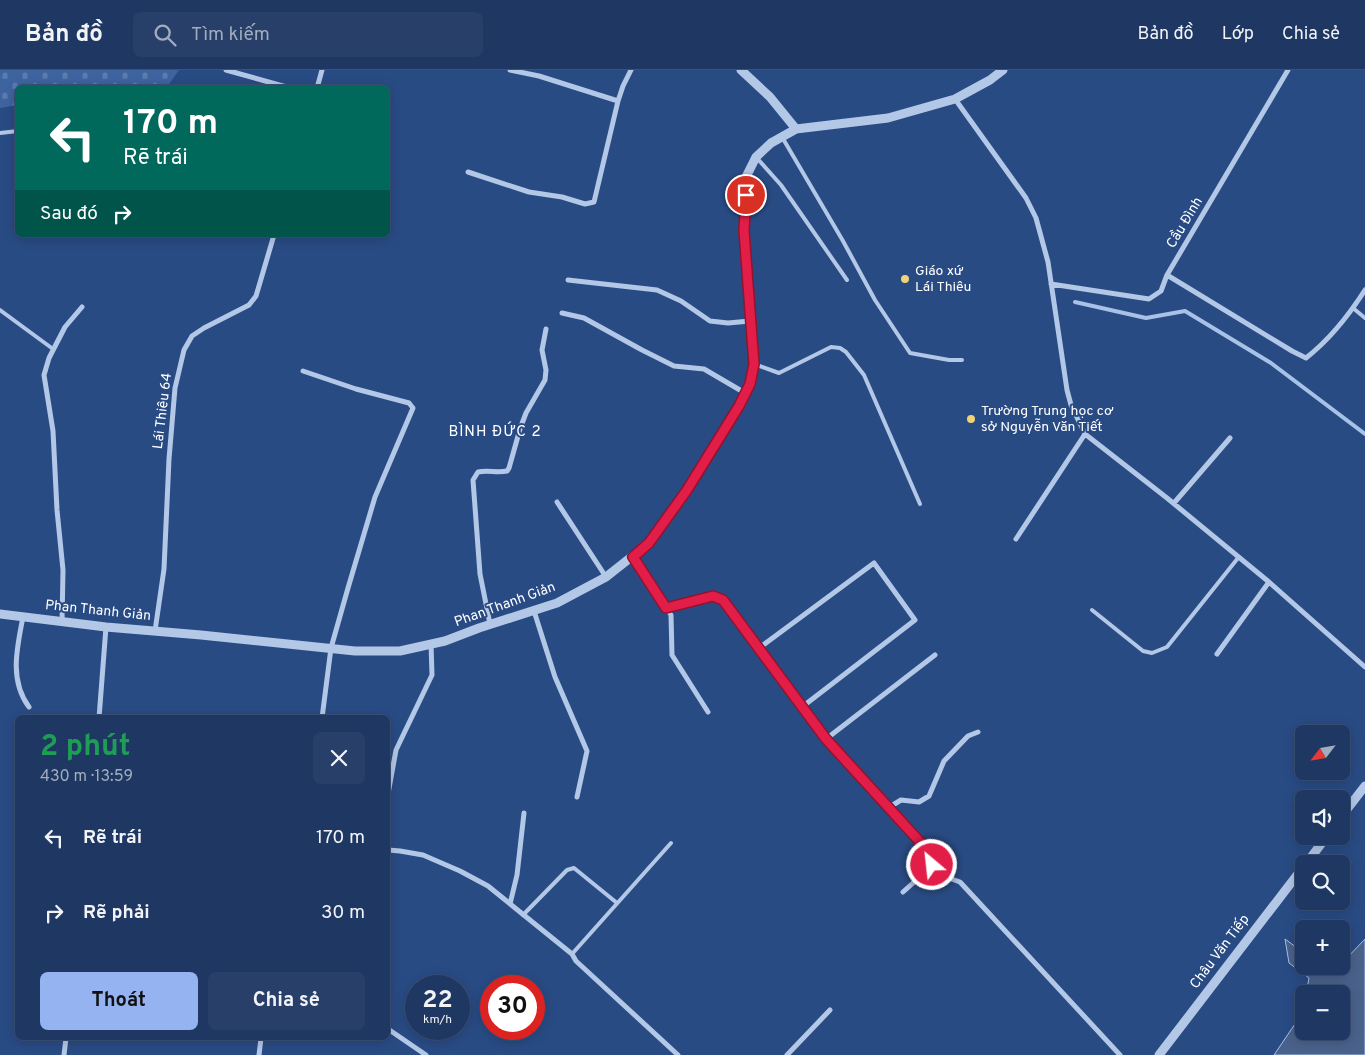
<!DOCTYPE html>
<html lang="vi">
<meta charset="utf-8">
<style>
body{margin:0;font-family:Overpass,sans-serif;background:#273f69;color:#f1f3f6;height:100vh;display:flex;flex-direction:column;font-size:19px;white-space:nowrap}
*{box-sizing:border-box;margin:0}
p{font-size:16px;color:#a1acbe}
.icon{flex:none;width:28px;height:28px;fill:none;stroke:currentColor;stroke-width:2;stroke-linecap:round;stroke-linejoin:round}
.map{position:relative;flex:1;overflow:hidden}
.sheet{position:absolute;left:15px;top:645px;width:375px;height:325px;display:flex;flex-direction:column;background:#1f3863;border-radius:8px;box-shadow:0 2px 12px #0003,0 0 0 1px #3c5278}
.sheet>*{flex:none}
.top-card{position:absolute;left:15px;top:15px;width:375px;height:152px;border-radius:8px;box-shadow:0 2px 12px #0003,0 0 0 1px #3c5278;background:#00695c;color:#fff;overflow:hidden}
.needle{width:32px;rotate:239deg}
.tools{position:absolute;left:1295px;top:655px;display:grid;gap:10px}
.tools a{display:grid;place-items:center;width:55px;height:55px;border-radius:8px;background:#1f3863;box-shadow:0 2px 12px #0003,0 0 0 1px #3c5278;font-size:25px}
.speed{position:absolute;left:405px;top:905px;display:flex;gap:10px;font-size:25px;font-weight:700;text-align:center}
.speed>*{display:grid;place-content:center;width:65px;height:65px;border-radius:50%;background:#1f3863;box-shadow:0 2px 12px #0003,0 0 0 1px #3c5278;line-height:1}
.speed small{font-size:12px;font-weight:400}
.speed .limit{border:8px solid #d22;background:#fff;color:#111}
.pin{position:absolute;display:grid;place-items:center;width:42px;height:42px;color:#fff;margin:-21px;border:2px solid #fff;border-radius:50%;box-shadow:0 1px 5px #0007}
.me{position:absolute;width:55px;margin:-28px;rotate:332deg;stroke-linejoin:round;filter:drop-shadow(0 0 4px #0008)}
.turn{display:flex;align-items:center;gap:18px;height:105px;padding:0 25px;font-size:22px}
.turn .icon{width:65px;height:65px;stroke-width:2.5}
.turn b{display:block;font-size:35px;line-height:42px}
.then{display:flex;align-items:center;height:48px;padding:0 25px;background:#0003;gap:10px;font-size:19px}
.round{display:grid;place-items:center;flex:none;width:52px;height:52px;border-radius:8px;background:#273f69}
.headline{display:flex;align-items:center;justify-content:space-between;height:85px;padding:0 25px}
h1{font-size:30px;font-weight:700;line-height:38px;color:#1e9e55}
.button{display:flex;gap:10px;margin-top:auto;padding:10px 25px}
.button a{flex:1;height:58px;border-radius:8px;background:#95b2f1;color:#111;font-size:20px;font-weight:700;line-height:58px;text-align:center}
.button a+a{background:#273f69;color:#f1f3f6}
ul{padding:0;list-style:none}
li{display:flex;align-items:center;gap:15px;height:75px;padding:0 25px}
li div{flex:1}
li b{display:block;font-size:19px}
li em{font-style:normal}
header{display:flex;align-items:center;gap:30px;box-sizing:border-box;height:70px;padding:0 25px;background:#1f3863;border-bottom:1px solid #3c5278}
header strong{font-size:24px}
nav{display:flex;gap:28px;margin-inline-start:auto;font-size:18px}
.search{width:350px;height:45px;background:#273f69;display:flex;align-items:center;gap:12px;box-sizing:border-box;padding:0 18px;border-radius:8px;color:#a1acbe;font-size:19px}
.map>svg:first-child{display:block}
</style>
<header>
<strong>Bản đồ</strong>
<div class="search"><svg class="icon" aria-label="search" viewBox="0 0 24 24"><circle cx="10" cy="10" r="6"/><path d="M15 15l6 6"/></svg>Tìm kiếm</div>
<nav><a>Bản đồ</a><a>Lớp</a><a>Chia sẻ</a></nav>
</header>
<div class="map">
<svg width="1365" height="985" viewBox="0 0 1365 985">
<defs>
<pattern id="cemetery-stones" width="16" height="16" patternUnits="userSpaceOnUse" patternTransform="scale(1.25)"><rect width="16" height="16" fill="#3e64a0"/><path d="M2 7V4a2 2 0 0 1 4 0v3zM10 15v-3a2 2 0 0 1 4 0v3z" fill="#5b7bae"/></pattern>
</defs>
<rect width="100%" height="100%" fill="#294b84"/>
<path fill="url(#cemetery-stones)" d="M0 0H179L167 17 18 18 17 35 0 38Z"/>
<path fill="#4a628b" stroke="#a7c1e7" d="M1285 869 1304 883V896H1341V891H1344L1365 869V985H1274L1301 945 1304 933V961H1341V924H1306L1309 908 1289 893Z"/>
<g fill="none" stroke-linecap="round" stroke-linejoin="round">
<path stroke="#a7c1e7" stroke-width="4" d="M1075 232 1146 248 1185 241 1271 293 1365 364"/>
<path stroke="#b3c7e7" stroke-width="4" d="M0 63 18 61
M782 67 843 171 875 230 910 283 949 290H962
M756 87 781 115 847 210
M1353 238 1365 248
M0 240 53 279
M754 294 779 303 831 277 840 278 846 282 864 305 920 434
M1092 540 1143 581 1152 583 1167 577 1238 488
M523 845 567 800 574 798 617 833
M572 884 671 773"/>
<path stroke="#b3c7e7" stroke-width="5" d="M226 0 290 18
M510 0 539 6 618 31
M317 18 322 0
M955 29 1026 128 1036 148 1048 192 1067 320 1071 335 1085 364 1167 428 1269 512 1365 597
M468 102 529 122 562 127 585 134 594 132 618 31 623 16 631 0
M1167 205 1292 281 1306 288C1329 270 1349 245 1365 220
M568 210 657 220 681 231 710 251 728 253 750 251
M1051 214 1149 229 1161 221 1167 205 1288 0
M562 243 584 248 642 280 674 296 704 299 745 323
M303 301 356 319 409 333 413 338 375 427 348 518 331 578 322 648
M557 432 606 507
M1174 433 1230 368
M1016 469 1085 364
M633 487 671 545 672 585 708 642
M666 538 713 526 723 529 826 669 931 784 933 795 903 822
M534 541 555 607 587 681 577 727
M23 547C17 578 9 610 29 637
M62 552 63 500 57 440 53 361 44 305 49 288 65 257 82 237
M490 554 480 504 473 410 478 402C488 400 497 403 507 401L509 398 520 359 526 343 545 310 546 300 542 280 546 259
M155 561 164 499 169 389 175 318 184 280 192 266 204 258 249 235 256 226 274 165
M759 578 874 493 915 550 802 637
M1217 584 1269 512
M99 648 106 557
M826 669 935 585
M388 724 396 680 432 605 431 574
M888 738 901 730 919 732 929 726 944 691 968 666 978 662
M388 780 400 781 423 785 460 801 488 816 572 884 576 891 678 985
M933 795 943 806 960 812 1120 985
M510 834 517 805 524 743
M388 959 426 985
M64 985 66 968
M259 985 261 968
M787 985 830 940"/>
<path stroke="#b3c7e7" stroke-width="9" d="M741 0 770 27 796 59
M0 544 106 557 201 565 355 581H400L445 571 479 558 557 533 606 507 649 473 687 420 739 336 750 314 754 294 744 161 746 107 756 87 771 73 796 59 888 48 955 29 990 10 1003 0
M1341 747 1365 716
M1306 794 1327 766
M1159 985 1304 796"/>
</g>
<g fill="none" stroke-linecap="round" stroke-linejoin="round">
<defs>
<path id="route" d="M746 125 744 161 754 294 750 314 739 336 687 420 649 473 633 487 666 538 713 526 723 530 826 669 931 784 932 795"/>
</defs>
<use href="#route" stroke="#92132f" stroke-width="12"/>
<use href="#route" stroke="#e11d48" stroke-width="9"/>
</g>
<g fill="#eed379" stroke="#294b84" stroke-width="2">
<circle cx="905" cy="209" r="5"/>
<circle cx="971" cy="349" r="5"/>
</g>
<g text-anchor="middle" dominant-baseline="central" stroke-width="4" stroke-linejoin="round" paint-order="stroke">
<g font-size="14" fill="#fff" stroke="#294b84">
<text transform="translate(1185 153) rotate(-59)">Cầu Đình</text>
<text transform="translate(163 341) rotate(-83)">Lái Thiêu 64</text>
<text transform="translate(505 535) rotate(-20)">Phan Thanh Giản</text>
<text transform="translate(98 541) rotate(6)">Phan Thanh Giản</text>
<text transform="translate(1220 882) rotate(-53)">Châu Văn Tiếp</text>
</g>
<g font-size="14" fill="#fff" stroke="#294b84" text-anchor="start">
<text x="915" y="201">Giáo xứ<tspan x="915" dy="16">Lái Thiêu</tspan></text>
<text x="981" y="341">Trường Trung học cơ<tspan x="981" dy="16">sở Nguyễn Văn Tiết</tspan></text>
</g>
<g font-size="15" letter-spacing="1" fill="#fff" stroke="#294b84">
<text x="495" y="362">BÌNH ĐỨC 2</text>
</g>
</g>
</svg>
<div class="tools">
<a><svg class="needle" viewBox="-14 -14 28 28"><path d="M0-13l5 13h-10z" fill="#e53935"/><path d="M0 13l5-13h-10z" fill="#a1acbe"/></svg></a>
<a><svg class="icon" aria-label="sound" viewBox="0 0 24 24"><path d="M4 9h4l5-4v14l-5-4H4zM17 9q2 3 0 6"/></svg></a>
<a><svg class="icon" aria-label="search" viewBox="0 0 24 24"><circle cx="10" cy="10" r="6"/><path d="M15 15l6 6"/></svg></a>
<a>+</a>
<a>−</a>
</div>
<div class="speed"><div>22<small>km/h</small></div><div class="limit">30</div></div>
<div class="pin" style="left:746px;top:125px;background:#d93025"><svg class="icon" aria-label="arrive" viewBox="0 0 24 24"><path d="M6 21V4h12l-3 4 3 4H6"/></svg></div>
<svg class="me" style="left:932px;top:795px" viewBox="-20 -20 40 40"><circle r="17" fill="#e11d48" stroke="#fff" stroke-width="3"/><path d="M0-11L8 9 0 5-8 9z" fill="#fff"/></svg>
<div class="top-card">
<div class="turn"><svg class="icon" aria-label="left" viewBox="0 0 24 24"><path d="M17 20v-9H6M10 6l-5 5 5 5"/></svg><div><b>170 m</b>Rẽ trái</div></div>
<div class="then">Sau đó<svg class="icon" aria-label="right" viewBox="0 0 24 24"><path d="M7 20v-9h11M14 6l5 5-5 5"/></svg></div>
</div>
<section class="sheet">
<div class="headline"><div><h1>2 phút</h1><p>430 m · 13:59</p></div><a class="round"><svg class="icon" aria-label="close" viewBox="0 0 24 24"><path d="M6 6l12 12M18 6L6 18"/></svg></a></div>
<ul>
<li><svg class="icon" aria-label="left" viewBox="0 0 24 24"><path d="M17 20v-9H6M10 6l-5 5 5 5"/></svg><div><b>Rẽ trái</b></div><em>170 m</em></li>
<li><svg class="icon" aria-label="right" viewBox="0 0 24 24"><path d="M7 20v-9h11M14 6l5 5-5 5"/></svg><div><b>Rẽ phải</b></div><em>30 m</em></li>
</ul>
<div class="button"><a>Thoát</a><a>Chia sẻ</a></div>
</section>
</div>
